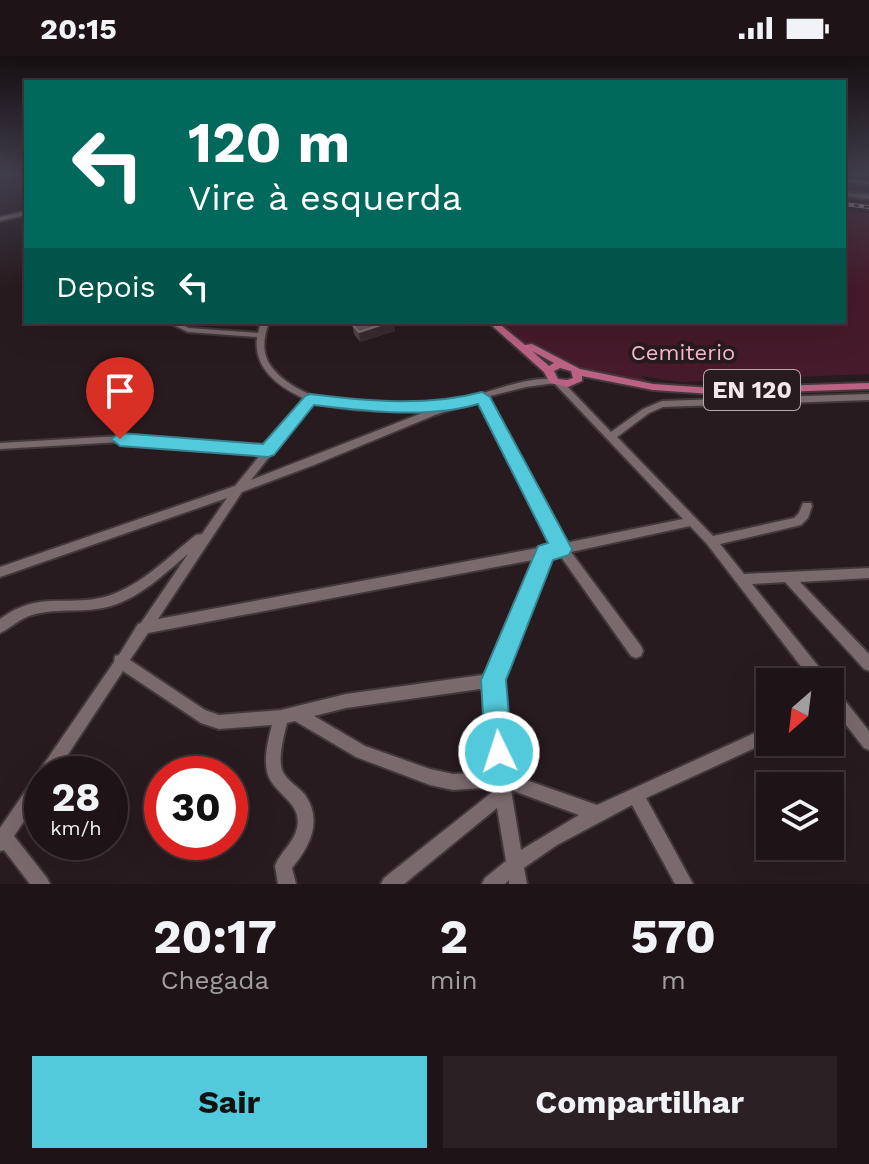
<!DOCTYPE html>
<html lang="pt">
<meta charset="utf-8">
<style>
body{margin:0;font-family:"Work Sans",sans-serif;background:#2b2124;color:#f1f3f6;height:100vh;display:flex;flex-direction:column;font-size:30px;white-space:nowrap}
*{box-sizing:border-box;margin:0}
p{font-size:26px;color:#a19ea1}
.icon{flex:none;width:44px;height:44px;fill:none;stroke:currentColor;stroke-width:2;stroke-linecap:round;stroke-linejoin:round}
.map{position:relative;height:828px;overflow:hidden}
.panel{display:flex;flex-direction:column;background:#1e1417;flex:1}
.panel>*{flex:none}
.banner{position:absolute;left:24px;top:24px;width:822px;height:244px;border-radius:0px;box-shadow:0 8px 32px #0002,0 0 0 2px #3c3336;background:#00695c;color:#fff;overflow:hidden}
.needle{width:52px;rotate:208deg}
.tools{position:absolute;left:756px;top:612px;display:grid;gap:16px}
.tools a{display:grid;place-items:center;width:88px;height:88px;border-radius:0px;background:#1e1417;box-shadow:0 8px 32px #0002,0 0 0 2px #3c3336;font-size:40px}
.speed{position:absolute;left:24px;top:700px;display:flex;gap:16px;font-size:40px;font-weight:700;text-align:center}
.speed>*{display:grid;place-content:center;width:104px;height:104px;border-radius:50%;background:#1e1417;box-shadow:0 8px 32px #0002,0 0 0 2px #3c3336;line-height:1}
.speed small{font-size:20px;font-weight:400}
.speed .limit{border:12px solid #d22;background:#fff;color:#111}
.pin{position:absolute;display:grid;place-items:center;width:68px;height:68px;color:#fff;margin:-82px -34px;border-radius:50% 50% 50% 0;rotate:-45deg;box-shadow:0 0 8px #0007}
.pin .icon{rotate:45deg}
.me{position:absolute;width:88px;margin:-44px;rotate:356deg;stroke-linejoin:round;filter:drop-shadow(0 0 6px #0008)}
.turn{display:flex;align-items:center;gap:28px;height:168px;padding:0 32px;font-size:36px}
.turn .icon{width:104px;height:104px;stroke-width:2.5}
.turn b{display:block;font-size:56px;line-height:68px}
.then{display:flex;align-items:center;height:76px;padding:0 32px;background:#0003;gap:16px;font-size:30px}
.eta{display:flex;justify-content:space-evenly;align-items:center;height:136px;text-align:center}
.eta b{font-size:48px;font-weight:700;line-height:56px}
.primary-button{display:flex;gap:16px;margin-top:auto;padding:16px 32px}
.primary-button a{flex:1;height:92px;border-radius:0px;background:#53cadc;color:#111;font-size:32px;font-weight:700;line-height:92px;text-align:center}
.primary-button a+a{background:#2b2124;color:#f1f3f6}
.status{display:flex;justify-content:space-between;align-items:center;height:56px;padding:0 40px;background:#1e1417;direction:ltr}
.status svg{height:22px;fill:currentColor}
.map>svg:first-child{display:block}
</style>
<div class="status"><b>20:15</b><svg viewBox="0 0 49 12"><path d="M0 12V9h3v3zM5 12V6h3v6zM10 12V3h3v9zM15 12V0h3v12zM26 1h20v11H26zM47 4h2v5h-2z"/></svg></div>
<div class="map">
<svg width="869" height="828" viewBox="0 0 869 828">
<rect width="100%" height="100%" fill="#281b1f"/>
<path fill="#461a2a" d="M844 155 869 158V318L681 326 641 320 653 331 578 316 505 277 492 266H844Z"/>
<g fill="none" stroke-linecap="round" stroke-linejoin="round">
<defs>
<path id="minor" d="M844 123 869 126V128L844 125Z
M844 136 869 139V143L844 140Z
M26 155V159L0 165V161Z
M167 266H177L189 272 258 277 261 266H269C260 292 263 308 286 325 326 354 377 351 424 347 434 347 445 347 454 345 483 340 535 315 562 325L611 376 643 353 662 345 869 338V344L663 351 649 357 617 381 713 480 794 462 799 457 803 447H811L812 450 808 462 801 469 720 488 744 518 869 512V522L800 526 869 598V615L864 613 785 526 752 528 827 621 829 626H813L707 488 690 470 571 496 641 590 643 595 641 600 636 602 631 600 559 498 550 500 500 624 509 718 597 749 770 670V685L646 742 693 828H675L632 749 557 789 525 811 524 812 527 828H509V824L505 828H482L485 822 506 805 497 752 404 828H381L384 822 495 734V731L453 734 430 729 356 701 295 665 287 667C284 679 277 705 283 716 287 725 299 731 305 739 323 765 310 790 292 812L296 828H278L275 810C280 796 294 787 297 772 303 747 275 739 268 719 263 703 268 685 272 669L219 673 201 667 123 615 55 718H42V738L14 780 47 822 50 828H30L4 794 0 795V772L114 606 115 600 119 599 138 568 141 567 188 498C164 518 141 541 111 550 85 558 58 551 32 559 20 562 11 572 0 577V563C40 533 67 552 108 540 142 529 169 500 196 479L202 478 227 442 0 521V511L235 430 261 398 120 386 0 393V387L120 380 266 391 305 343C279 331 253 313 257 281L188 276ZM555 327 556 329 683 463 565 487 486 341 526 331ZM479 344 554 489 158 563 242 436 314 409 435 359ZM312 346C353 357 393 356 435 352L251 424ZM538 503 489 618 346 638 281 654 219 659 205 654 130 604 148 577ZM487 632 493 716 453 718 430 713 365 690 314 660 346 652ZM511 734 579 759 521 794Z
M830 630 835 632 869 675V694L864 692 830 648Z"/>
<path id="major" d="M488 266H497L525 289 532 288 580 313 653 328 712 332 869 327V333L712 338 653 334 582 320V325L568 331 550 327 544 316ZM532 295 554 307 549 310ZM560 312 571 315 573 322 567 324 558 323 554 315Z"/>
</defs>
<use href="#minor" stroke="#42383b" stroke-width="4"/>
<use href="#major" stroke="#42383b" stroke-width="4"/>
<use href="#minor" fill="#7a6a6e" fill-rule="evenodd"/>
<use href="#major" fill="#bb6284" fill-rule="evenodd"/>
<defs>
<path id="rail" d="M844 148 869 151"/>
</defs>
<use href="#rail" stroke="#aba0a3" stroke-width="4"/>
<use href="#rail" stroke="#281b1f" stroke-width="2" stroke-dasharray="5" stroke-linecap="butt"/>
</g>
<path fill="#4f4245" d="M358 266H394L395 275 360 286 354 278 352 268Z"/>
<path fill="#382b2f" d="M390 266H394L395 275 360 286 359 276Z"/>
<path fill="#615357" stroke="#786b6e" stroke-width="2" d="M358 266H390L359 276 352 268Z"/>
<linearGradient id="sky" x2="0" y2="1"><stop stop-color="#160f11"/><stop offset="0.51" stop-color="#423f4d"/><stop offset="1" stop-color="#423f4d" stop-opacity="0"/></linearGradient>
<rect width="869" height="233" fill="url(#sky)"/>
<path fill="#53cadc" stroke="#36838f" stroke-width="2" d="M482 336 490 341 572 493 569 499 553 504 506 624 512 696 508 706 499 710 489 706 485 696 481 624 538 490 548 487 478 348C428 363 365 355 314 349L274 399 268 401 120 390 111 383 120 377 263 388 305 340 310 338C367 345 426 351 482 336Z"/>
<g text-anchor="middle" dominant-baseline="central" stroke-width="8" stroke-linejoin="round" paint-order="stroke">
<g font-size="22" fill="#f8b9cd" stroke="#281b1f">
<text x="683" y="296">Cemiterio</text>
</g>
<rect fill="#281b1f" stroke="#b5aaae" stroke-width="2" x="704" y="314" width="96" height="40" rx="6"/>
<g font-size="24" font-weight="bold" fill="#f2e8eb">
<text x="752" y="334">EN 120</text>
</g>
</g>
</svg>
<div class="tools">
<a><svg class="needle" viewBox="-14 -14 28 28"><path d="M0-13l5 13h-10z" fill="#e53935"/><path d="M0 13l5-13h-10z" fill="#a19ea1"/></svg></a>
<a><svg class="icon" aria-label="layers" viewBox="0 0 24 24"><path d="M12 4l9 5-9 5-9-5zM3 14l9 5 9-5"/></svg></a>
</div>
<div class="speed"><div>28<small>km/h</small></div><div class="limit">30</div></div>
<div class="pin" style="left:120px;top:383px;background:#d93025"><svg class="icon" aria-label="arrive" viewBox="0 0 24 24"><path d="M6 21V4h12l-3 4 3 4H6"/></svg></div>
<svg class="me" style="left:499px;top:696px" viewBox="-20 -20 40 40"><circle r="17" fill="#53cadc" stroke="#fff" stroke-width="3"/><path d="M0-11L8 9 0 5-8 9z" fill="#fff"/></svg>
<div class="banner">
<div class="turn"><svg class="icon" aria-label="left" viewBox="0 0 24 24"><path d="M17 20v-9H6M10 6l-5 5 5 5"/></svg><div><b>120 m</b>Vire à esquerda</div></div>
<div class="then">Depois<svg class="icon" aria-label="left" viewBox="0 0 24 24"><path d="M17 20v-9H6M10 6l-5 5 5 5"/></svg></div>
</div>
</div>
<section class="panel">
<div class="eta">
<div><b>20:17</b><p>Chegada</p></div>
<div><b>2</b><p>min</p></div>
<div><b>570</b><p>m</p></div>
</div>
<div class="primary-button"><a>Sair</a><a>Compartilhar</a></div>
</section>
